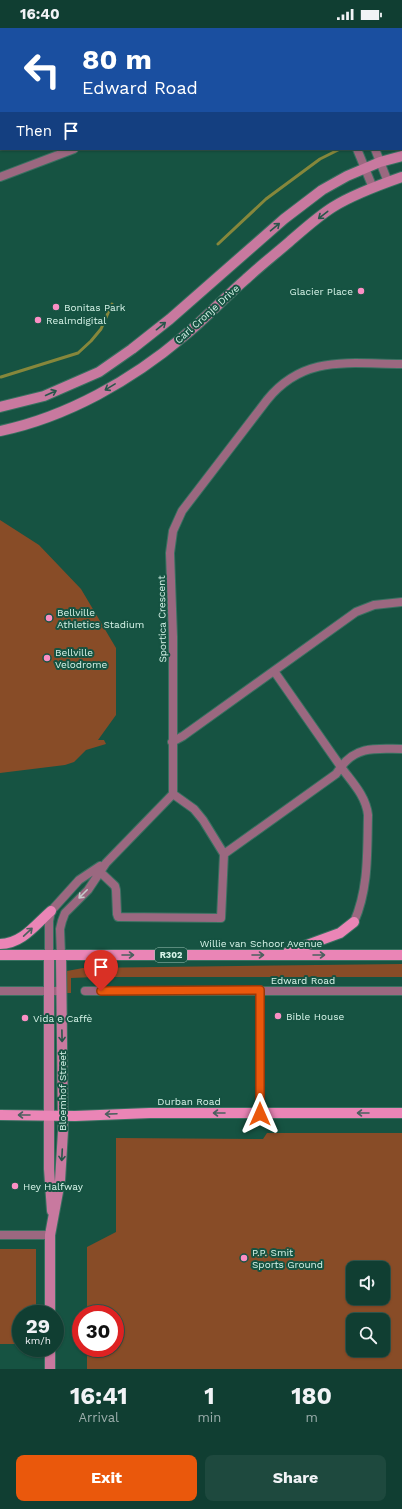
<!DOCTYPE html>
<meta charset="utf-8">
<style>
body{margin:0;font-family:"Work Sans",sans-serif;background:#1e493e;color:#f1f3f6;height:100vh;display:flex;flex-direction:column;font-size:15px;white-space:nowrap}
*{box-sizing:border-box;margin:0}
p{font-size:13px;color:#9caeac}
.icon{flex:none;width:22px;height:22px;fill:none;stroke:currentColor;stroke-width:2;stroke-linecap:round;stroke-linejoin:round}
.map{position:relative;height:1341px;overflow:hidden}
.side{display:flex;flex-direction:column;background:#103e32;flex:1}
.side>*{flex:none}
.guide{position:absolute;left:0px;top:0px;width:402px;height:122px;box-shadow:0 1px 3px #0004,0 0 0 1px #30574d;background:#1a4fa0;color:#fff;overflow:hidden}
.buttons{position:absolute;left:346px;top:1233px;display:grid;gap:8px}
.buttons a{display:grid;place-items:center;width:44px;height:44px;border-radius:8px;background:#103e32;box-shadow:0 1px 3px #0004,0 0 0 1px #30574d;font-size:20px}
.speed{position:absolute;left:12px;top:1277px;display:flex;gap:8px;font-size:20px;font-weight:700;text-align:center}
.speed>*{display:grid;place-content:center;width:52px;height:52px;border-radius:50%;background:#103e32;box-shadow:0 1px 3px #0004,0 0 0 1px #30574d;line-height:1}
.speed small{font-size:10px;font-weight:400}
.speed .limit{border:6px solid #d22;background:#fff;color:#111}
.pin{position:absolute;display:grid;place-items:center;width:34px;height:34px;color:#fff;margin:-41px -17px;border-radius:50% 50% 50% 0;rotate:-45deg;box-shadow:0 0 4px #0007}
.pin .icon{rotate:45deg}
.me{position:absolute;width:44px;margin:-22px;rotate:0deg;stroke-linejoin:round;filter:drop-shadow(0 0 3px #0008)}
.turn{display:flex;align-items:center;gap:14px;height:84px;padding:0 16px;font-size:18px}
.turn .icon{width:52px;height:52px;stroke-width:2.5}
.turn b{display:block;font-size:28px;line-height:34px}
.then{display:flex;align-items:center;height:38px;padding:0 16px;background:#0003;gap:8px;font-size:15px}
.eta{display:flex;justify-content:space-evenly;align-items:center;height:68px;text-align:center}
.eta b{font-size:24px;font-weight:700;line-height:28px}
.action{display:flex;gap:8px;margin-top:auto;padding:8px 16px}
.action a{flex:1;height:46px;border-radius:8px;background:#ea580c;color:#fff;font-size:16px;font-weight:700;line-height:46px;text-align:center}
.action a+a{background:#1e493e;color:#f1f3f6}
.status{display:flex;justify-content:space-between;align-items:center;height:28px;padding:0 20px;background:#103e32;direction:ltr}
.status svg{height:11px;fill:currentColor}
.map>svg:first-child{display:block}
</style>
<div class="status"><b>16:40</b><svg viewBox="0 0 49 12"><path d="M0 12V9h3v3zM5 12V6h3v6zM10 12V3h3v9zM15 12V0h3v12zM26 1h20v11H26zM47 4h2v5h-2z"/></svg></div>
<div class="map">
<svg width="402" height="1341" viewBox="0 0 402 1341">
<rect width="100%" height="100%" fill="#165342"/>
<path fill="#884c27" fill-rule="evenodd" d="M0 492 39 517 81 561 116 620V687L98 712H104L106 716 86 722 74 734 65 737 0 745Z
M402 936V949H106L103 942H97L94 949 71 950V965H67V943L83 940Z
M267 1105H402V1341H87V1320H115V1286H87V1219L116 1204V1110L263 1111ZM353 1240H383V1270H353ZM353 1292H383V1322H353Z
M0 1221H36V1286H21V1316H0Z"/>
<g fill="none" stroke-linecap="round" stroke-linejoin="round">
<path stroke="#86873b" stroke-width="3" d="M401 104 402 103
M218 216 266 171 320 131 340 121
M1 349 78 325 91 313 101 301 112 276"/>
<defs>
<path id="street" d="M370 0 372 1
M219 1H234
M350 1 352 0
M357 121 373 160
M375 121 388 154
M0 149 74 121
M172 714 183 708 356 584 374 577 402 574
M173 766 194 781 203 792 224 826 336 746 341 739 274 643
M97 841 115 858 116 862 117 886 118 889 221 890 224 826
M354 894C369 860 367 823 368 787 366 768 352 754 341 739 357 717 378 721 402 721
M49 927V893L51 883 79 852 100 838
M61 927 60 901 62 893 65 885 88 862 106 835 173 766V609L170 525 173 503 182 483 267 372C304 326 350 336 402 336
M0 963H61
M85 963H402
M260 1085V962
M0 1207H50"/>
<path id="secondary" d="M0 379 44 368 99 344 132 321 170 291 284 191 322 162 347 148 380 134 402 128
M0 403C67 389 132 352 184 308 206 290 225 269 246 251 260 238 274 227 288 215 302 203 317 189 333 179 354 166 379 157 402 149
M49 927V1141L52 1183
M50 1286V1207L60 1153 63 1103 61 927
M50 1341V1320"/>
<path id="primary" d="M0 916C22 916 36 896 51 883
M288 924 340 905 354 894
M0 927H402
M0 1087 75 1088 150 1085H402"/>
</defs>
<use href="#street" stroke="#397060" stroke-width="10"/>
<use href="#secondary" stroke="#397060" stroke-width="12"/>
<use href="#primary" stroke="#397060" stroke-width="12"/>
<use href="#street" stroke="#9b6880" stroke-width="8"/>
<use href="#secondary" stroke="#c8799f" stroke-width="10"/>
<use href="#primary" stroke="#ea85b6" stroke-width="10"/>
</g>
<defs><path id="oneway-shaft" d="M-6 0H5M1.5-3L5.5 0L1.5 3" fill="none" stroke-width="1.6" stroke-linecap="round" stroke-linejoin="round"/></defs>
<g stroke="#28574b">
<use href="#oneway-shaft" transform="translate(323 187) rotate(142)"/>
<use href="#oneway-shaft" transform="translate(275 199) rotate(-40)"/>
<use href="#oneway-shaft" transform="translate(161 298) rotate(-39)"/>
<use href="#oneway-shaft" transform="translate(110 359) rotate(149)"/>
<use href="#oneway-shaft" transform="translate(51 365) rotate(-24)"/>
<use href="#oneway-shaft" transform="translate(62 1008) rotate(89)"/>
<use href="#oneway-shaft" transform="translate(62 1127) rotate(93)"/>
</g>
<use stroke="#c5caca" href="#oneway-shaft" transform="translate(83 866) rotate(135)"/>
<g stroke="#4b605f">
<use href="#oneway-shaft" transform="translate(28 904) rotate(-43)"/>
<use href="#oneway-shaft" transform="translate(128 927)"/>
<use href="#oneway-shaft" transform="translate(258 927)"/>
<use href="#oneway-shaft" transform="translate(319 927)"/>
<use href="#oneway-shaft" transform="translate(219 1085) rotate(-180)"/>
<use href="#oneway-shaft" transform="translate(363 1085) rotate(180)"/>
<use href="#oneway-shaft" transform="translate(111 1086) rotate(178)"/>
<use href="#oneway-shaft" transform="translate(24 1087) rotate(-180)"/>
</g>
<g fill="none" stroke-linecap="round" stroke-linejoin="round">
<defs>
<path id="route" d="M101 963 260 962V1086"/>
</defs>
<use href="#route" stroke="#983908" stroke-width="10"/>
<use href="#route" stroke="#ea580c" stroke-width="7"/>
</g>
<g fill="#fb8fc4" stroke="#165342" stroke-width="1.5">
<circle cx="361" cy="263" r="4"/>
<circle cx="56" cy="279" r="4"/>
<circle cx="38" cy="292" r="4"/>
<circle cx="49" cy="590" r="4"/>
<circle cx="47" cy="630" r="4"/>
<circle cx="278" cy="988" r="4"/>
<circle cx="25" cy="990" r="4"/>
<circle cx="15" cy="1158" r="4"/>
<circle cx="244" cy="1230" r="4"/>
</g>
<g text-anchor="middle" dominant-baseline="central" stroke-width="4" stroke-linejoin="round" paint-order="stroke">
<rect fill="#165342" stroke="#9dc4b7" stroke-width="1" x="155" y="920" width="32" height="14" rx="3"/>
<g font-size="9" font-weight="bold" fill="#d7f4e9">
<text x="171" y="927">R302</text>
</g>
<g font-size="10" fill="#d7f4e9" stroke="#165342" text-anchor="start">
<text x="353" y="263" text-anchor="end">Glacier Place</text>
<text x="64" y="279">Bonitas Park</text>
<text x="46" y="292">Realmdigital</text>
<text x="57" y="584">Bellville<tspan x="57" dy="12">Athletics Stadium</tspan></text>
<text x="55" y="624">Bellville<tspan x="55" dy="12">Velodrome</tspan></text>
<text x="286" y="988">Bible House</text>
<text x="33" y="990">Vida e Caffè</text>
<text x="23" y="1158">Hey Halfway</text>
<text x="252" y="1224">P.P. Smit<tspan x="252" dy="12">Sports Ground</tspan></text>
</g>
<g font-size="10" fill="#d7f4e9" stroke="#165342">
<text transform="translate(207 286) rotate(-42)">Carl Cronje Drive</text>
<text transform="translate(162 591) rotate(-91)">Sportica Crescent</text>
<text x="261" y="915">Willie van Schoor Avenue</text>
<text x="303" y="952">Edward Road</text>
<text transform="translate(62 1063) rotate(-90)">Bloemhof Street</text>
<text x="189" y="1073">Durban Road</text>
</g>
</g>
</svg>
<div class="buttons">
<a><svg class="icon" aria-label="sound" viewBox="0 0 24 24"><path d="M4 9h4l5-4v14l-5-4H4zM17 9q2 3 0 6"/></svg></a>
<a><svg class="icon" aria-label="search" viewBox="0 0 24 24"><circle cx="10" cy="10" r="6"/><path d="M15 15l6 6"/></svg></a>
</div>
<div class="speed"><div>29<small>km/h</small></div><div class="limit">30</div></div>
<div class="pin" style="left:101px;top:963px;background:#d93025"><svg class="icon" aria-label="arrive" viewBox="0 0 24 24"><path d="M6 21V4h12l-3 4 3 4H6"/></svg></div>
<svg class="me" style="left:260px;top:1086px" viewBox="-20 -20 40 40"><path d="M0-17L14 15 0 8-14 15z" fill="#ea580c" stroke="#fff" stroke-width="4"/></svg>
<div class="guide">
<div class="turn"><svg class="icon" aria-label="left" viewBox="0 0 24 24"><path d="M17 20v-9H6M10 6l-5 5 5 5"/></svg><div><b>80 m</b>Edward Road</div></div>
<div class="then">Then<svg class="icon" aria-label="arrive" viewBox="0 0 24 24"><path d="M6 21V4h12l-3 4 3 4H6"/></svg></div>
</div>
</div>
<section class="side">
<div class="eta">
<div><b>16:41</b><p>Arrival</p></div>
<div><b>1</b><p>min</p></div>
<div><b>180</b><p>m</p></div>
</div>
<div class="action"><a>Exit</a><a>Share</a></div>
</section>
